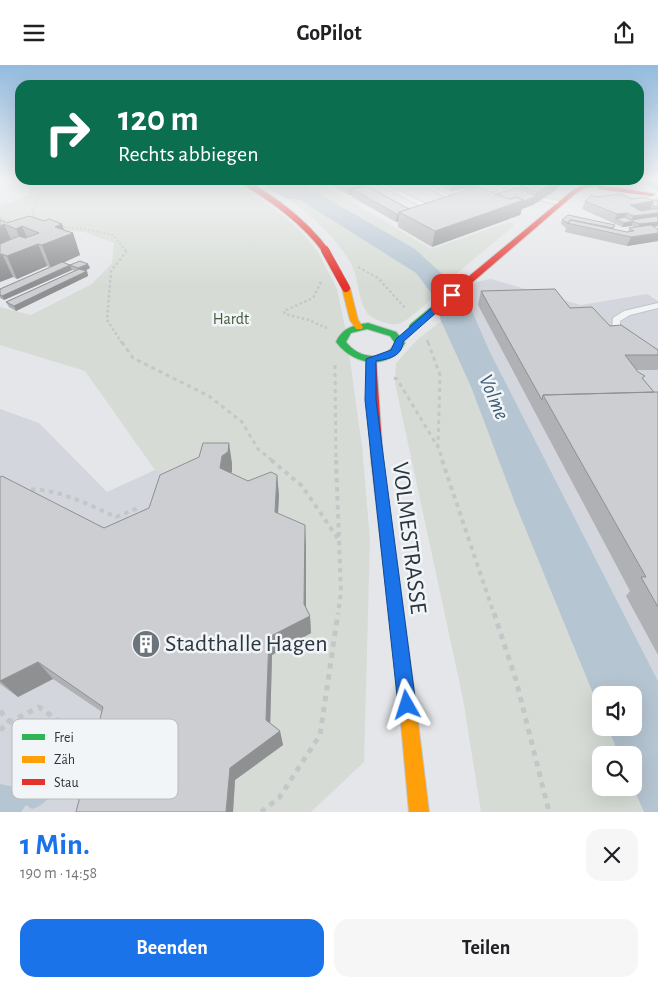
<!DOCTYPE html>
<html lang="de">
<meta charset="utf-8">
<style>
body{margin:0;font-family:"Alegreya Sans",sans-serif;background:#f6f6f6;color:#202124;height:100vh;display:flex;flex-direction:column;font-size:19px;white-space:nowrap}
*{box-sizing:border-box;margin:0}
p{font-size:16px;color:#757577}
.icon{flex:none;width:28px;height:28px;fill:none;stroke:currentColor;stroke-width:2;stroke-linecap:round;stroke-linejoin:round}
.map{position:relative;height:747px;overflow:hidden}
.sheet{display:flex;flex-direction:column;background:#fff;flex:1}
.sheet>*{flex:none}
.top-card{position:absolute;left:15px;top:15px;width:629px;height:105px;border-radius:15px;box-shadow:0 5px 20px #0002;background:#0b6e4f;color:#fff;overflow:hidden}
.buttons{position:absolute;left:592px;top:621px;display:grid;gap:10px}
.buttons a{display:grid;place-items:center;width:50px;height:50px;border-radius:10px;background:#fff;box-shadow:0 5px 20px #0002;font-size:25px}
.pin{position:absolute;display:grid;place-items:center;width:42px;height:42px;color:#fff;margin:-21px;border-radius:10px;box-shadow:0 2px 8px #0006}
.me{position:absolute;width:55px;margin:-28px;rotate:354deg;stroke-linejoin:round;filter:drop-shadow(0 0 4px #0008)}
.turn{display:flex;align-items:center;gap:18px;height:105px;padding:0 20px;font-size:22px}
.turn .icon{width:65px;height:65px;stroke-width:2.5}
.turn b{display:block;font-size:35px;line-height:42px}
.round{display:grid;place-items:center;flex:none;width:52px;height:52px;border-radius:15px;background:#f6f6f6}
.summary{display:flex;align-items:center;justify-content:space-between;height:85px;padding:0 20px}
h1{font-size:30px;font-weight:700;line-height:38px;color:#1a73e8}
.action{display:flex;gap:10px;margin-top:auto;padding:10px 20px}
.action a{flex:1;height:58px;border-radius:15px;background:#1a73e8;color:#fff;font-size:20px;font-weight:700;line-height:58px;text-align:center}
.action a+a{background:#f6f6f6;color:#202124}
header{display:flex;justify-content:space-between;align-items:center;height:65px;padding:0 20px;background:#fff;font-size:22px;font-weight:700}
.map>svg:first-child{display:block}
</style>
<header><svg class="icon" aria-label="menu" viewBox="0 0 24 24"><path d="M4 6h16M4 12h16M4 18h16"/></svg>GoPilot<svg class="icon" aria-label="share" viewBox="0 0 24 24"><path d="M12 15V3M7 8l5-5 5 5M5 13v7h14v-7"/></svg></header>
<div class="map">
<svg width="658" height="747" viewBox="0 0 658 747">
<rect width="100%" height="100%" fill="#e4e6e9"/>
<path fill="#d3d6dc" d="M491 214 581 240 647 229 658 236V616L490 287 468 237 465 219Z
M0 344 39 358 107 427 155 405 181 406 232 398V407L279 430 270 669 236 715 233 747H0Z"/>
<path fill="#d6dcd5" d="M26 115H232L266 137 299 164 318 187 337 224 346 267 362 381 370 475 364 697 311 747H233L235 715 270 669 272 590 181 406 155 405 85 306 0 280V242L31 250 92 219 112 198 114 178 84 167 42 164 0 168V141L31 130Z
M292 115H316L431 184 509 157 515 160 449 215 415 184Z
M288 134 300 135 416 208 434 232C425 239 407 258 397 259 388 260 374 255 368 249 359 238 359 221 355 208 346 182 311 149 288 134Z
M441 256 471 322 516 441 601 648V662L608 663 619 690H601V722L633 723 644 747H481L463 634 395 318 396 298 417 275Z"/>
<path fill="#b5c5d1" d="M254 115H292L302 119 415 184 449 215 468 237 490 287 658 616V747H644L633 723 634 690H619L608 663 634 662V630H601V648L516 441 471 322 441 256 434 232 416 208 300 135 288 134Z
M50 689H55C63 708 54 738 32 744L26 740 21 747H0V719C46 729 27 708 50 689Z"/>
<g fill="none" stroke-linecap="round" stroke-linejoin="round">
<defs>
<path id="lane" d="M369 115H376L437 144 429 145Z
M412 115H419L463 137 458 138Z
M473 115H481L505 124 522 115H529L508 127 479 134 477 131 500 126Z
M542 132 563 137 564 138 561 140 540 135V133Z
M658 238V243L630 250 620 256V263L628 272 627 274H621L612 264 613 253 624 246Z"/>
<path id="fast" d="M368 258 396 267 405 278C389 306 354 301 336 277 342 263 354 260 368 258ZM367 264 390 271 395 278C384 298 358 293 346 277L351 268Z"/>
<path id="slow" d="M343 221 350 223 358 255 363 262 362 264H356L350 255 342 223Z
M406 617 412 619 414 625 429 747H409L398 625 400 619Z"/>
<path id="jam" d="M610 115H622L600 120 655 129 652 131 599 124 597 121 585 123 576 128 468 221H462V217L572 126 581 121Z
M371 291 376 294 383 394 414 625 412 631 406 633 400 631 398 625 371 394 366 294Z"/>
</defs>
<use href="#lane" stroke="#c2c4c7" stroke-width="2"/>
<use href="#fast" stroke="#c2c4c7" stroke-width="2"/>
<use href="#slow" stroke="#c2c4c7" stroke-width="2"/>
<use href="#jam" stroke="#c2c4c7" stroke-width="2"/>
<path stroke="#c4c7c8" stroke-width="2" stroke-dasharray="2 2" stroke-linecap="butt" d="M36 115 46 126 32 146 37 155
M0 153 15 158
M60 162 85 164 113 170 126 186"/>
<path stroke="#c4c7c8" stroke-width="2.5" stroke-dasharray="2.5 2.5" stroke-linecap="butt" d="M358 202 378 213 405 243
M321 217 313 233 284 246 285 249 309 255 327 263
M427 275 428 278
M122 278 107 255 111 206 126 187 125 185"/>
<path stroke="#c4c7c8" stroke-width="3" stroke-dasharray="4 4" stroke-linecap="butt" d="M122 277 133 293 209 331 242 357 258 384 273 396
M428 277 440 310 438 381
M335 300 336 396
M394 313 397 314 438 382 443 396"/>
<path stroke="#c4c7c8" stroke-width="4" stroke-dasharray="4.5 4.5" stroke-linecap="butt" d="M271 395 302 421 339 475
M336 395 341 527 338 549
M442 395 494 549
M22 425C54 421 87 439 116 452L138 443"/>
<path stroke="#c4c7c8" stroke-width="5" stroke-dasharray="5.5 5.5" stroke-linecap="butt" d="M494 548 516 615 549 747
M0 646 10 657
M0 665 10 657 39 642 80 671 79 747
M261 747 279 733 320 670 338 548"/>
<use href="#lane" fill="#f3f4f5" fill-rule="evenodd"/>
<use href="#fast" fill="#30b455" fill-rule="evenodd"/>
<use href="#slow" fill="#ff9f0a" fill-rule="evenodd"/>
<use href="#jam" fill="#e5322d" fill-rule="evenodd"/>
<defs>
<path id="fast-bridge" d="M413 262 465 219"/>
<path id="jam-bridge-far1" d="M241 115C274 135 303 155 326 186"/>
<path id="jam-bridge" d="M325 185 346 223"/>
</defs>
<use href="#fast-bridge" stroke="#c2c4c7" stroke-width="9" stroke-linecap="butt"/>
<use href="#jam-bridge-far1" stroke="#c2c4c7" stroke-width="8" stroke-linecap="butt"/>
<use href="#jam-bridge" stroke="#c2c4c7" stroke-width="9" stroke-linecap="butt"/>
<use href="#fast-bridge" stroke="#30b455" stroke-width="8"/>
<use href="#jam-bridge-far1" stroke="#e5322d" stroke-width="6"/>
<use href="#jam-bridge" stroke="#e5322d" stroke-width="8"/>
</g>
<path fill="#afb1b4" d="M323 115H355L363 122 409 144 519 125 520 121 563 117 557 124 538 137 535 138V139L522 144 520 150 432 182 398 162V157H396L352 132V130H349Z
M428 115H480L479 121 451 126Z
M641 115H658V125L640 117Z
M596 132 632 134 652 135H657L653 161 658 164V176L627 181 565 167 566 163 561 159 562 155 568 150 615 160 614 164 628 167 629 163H635L632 161 622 162 582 144 585 136Z
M0 155 7 158 64 165 73 168 80 190 63 198 70 200 90 203 85 206H87L88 211 16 246 9 242 6 237 75 206 72 205 4 235 0 233V224L50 202 47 201 17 214 13 212 0 217Z
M481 226 570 243 658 285V304L657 305H636L654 327H658V590L626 531 630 526 478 240Z
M232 398V407L231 408 248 416 277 410 279 430 278 448 306 480V542L310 551 311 568 272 590 270 658 280 666 283 680 235 715 233 747H76L102 647 53 614 18 632 0 619V412L104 463 149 443Z"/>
<path fill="#8f9092" d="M453 115H480L479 121 451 126Z
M557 115H564L563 117 557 124 538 137 535 138V139L522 144 520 150 432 182 435 166 524 135 535 132 536 127Z
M363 120V127L352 124V130H349V123Z
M653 136 650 144 627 148 631 138Z
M627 148 624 156 616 154 614 158 617 149Z
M658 148V155L633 156 632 161 622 162 624 158 631 157 633 151Z
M397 149H399L398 157H396Z
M658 157V161L638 164 639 159Z
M4 159 14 181 0 186V161Z
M62 159 66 171 73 168 80 190 51 203 42 180 55 162Z
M22 161 31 182 38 179 47 201 17 214 7 191 25 184 16 164Z
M658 168V176L627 181 631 172Z
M2 189 13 212 0 217V190Z
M88 199 90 203 80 208 78 203Z
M70 200 72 205 4 235 2 231Z
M87 206 88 211 16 246 14 241Z
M229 378 232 398V407L226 411 220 403 222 391Z
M277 410 279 430 277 466 275 447Z
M305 460 306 480V553L310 551 311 568 272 590 270 669 266 655 269 572 304 539Z
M38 597 53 614 18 632 0 616Z
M280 666 283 680 235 715 233 747H226L230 703Z"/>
<path fill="#ccced1" stroke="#8f9092" d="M336 115H355L363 120 349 123Z
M529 115H557L541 125 536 127 520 121Z
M367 121 409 144 399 147V149H397L352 124Z
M477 122 510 134 516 132 524 135 435 166 399 147Z
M516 123 537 131 524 136V135L516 132 510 134 495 129Z
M621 129 632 134 645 132 653 136 630 140 641 146 658 143V148L633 151 627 148 617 149 585 136 592 130 596 132Z
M652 135H658V142H656L652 140 653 136Z
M568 150 615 160 613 163 572 155H570L568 158 562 155Z
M29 151 44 156 49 154 62 159 55 162 73 168 42 180 38 179 7 191 2 189 0 190V179L19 171 25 173 39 168 22 161 16 164 4 159 0 161V155L7 158Z
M658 151V157L639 159 633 156 624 158 616 154 625 152 631 155Z
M570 155 627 167 634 166 629 163 651 160 658 164V168L631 172 567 158Z
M80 196 88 199 78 203 70 200 2 231 0 230V224L62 197 70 200Z
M79 204 87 206 14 241 6 237Z
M555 224 570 243 592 242 610 261 621 260 658 285V290H625L638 307 645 311 642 313 654 327 543 330 542 335 481 226Z
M658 327V542L641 512H646L543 330Z
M203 378H229L228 387 222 391 220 403 248 416 271 407 277 410 275 447 305 460 304 539 310 551 269 572 266 655 280 666 230 703 226 747H76L103 642 38 597 0 616V412L2 411 104 463 149 443 160 410 199 392Z"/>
<linearGradient id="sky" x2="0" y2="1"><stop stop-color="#93bbdf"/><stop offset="0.52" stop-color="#f3f4f5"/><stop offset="1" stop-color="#f3f4f5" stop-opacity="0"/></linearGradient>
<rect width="658" height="220" fill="url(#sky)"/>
<path fill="#1a73e8" stroke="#114b97" d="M449 228 456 230 403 277C402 292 388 294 376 296V335L416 640 413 646 407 648 401 646 398 640 365 335 366 294 391 285 396 274Z"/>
<defs>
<symbol id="building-disc" viewBox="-11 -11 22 22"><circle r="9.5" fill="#6c747c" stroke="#f2f5f7"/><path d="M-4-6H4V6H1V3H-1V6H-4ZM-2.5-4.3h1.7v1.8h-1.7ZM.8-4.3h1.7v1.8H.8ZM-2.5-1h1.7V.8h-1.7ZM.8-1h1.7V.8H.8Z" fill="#fff"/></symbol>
</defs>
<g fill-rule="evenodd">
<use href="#building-disc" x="130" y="563" width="32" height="32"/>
</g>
<g text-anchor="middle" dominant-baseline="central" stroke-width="5" stroke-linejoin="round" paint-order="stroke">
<g font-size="16" fill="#445b3a" stroke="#f2f5f7">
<text x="231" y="254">Hardt</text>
</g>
<g font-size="21" font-style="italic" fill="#395872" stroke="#f2f5f7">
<text transform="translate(494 332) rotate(67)">Volme</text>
</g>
<g font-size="24" fill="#2c3641" stroke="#f2f5f7">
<text transform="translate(409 473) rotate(83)">VOLMESTRASSE</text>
</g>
<g font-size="24" fill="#2c3641" stroke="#f2f5f7" text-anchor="start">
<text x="165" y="579">Stadthalle Hagen</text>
</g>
</g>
<rect x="12" y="654" width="166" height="80" rx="8" fill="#f2f5f7" stroke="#b7bcc0" stroke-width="1"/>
<rect x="22" y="669" width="23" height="6" fill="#30b455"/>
<rect x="22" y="691" width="23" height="7" fill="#ff9f0a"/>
<rect x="22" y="714" width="23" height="6" fill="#e5322d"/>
<g font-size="14" fill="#2c3641">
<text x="54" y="677">Frei</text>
<text x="54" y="699">Zäh</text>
<text x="54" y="722">Stau</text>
</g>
</svg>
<div class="buttons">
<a><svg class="icon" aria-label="sound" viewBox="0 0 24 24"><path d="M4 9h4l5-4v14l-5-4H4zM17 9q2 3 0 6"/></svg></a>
<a><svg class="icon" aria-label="search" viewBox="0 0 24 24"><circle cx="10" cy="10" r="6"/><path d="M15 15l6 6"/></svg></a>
</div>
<div class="pin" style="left:452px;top:230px;background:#d93025"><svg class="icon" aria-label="arrive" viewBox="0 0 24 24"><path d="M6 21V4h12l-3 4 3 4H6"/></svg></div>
<svg class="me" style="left:407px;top:640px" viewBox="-20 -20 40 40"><path d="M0-17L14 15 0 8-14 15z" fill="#1a73e8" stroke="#fff" stroke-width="4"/></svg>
<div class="top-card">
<div class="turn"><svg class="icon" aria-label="right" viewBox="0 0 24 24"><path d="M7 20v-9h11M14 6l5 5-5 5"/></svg><div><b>120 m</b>Rechts abbiegen</div></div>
</div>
</div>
<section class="sheet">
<div class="summary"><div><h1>1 Min.</h1><p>190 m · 14:58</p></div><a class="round"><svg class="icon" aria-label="close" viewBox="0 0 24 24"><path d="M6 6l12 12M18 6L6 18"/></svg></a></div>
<div class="action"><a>Beenden</a><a>Teilen</a></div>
</section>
